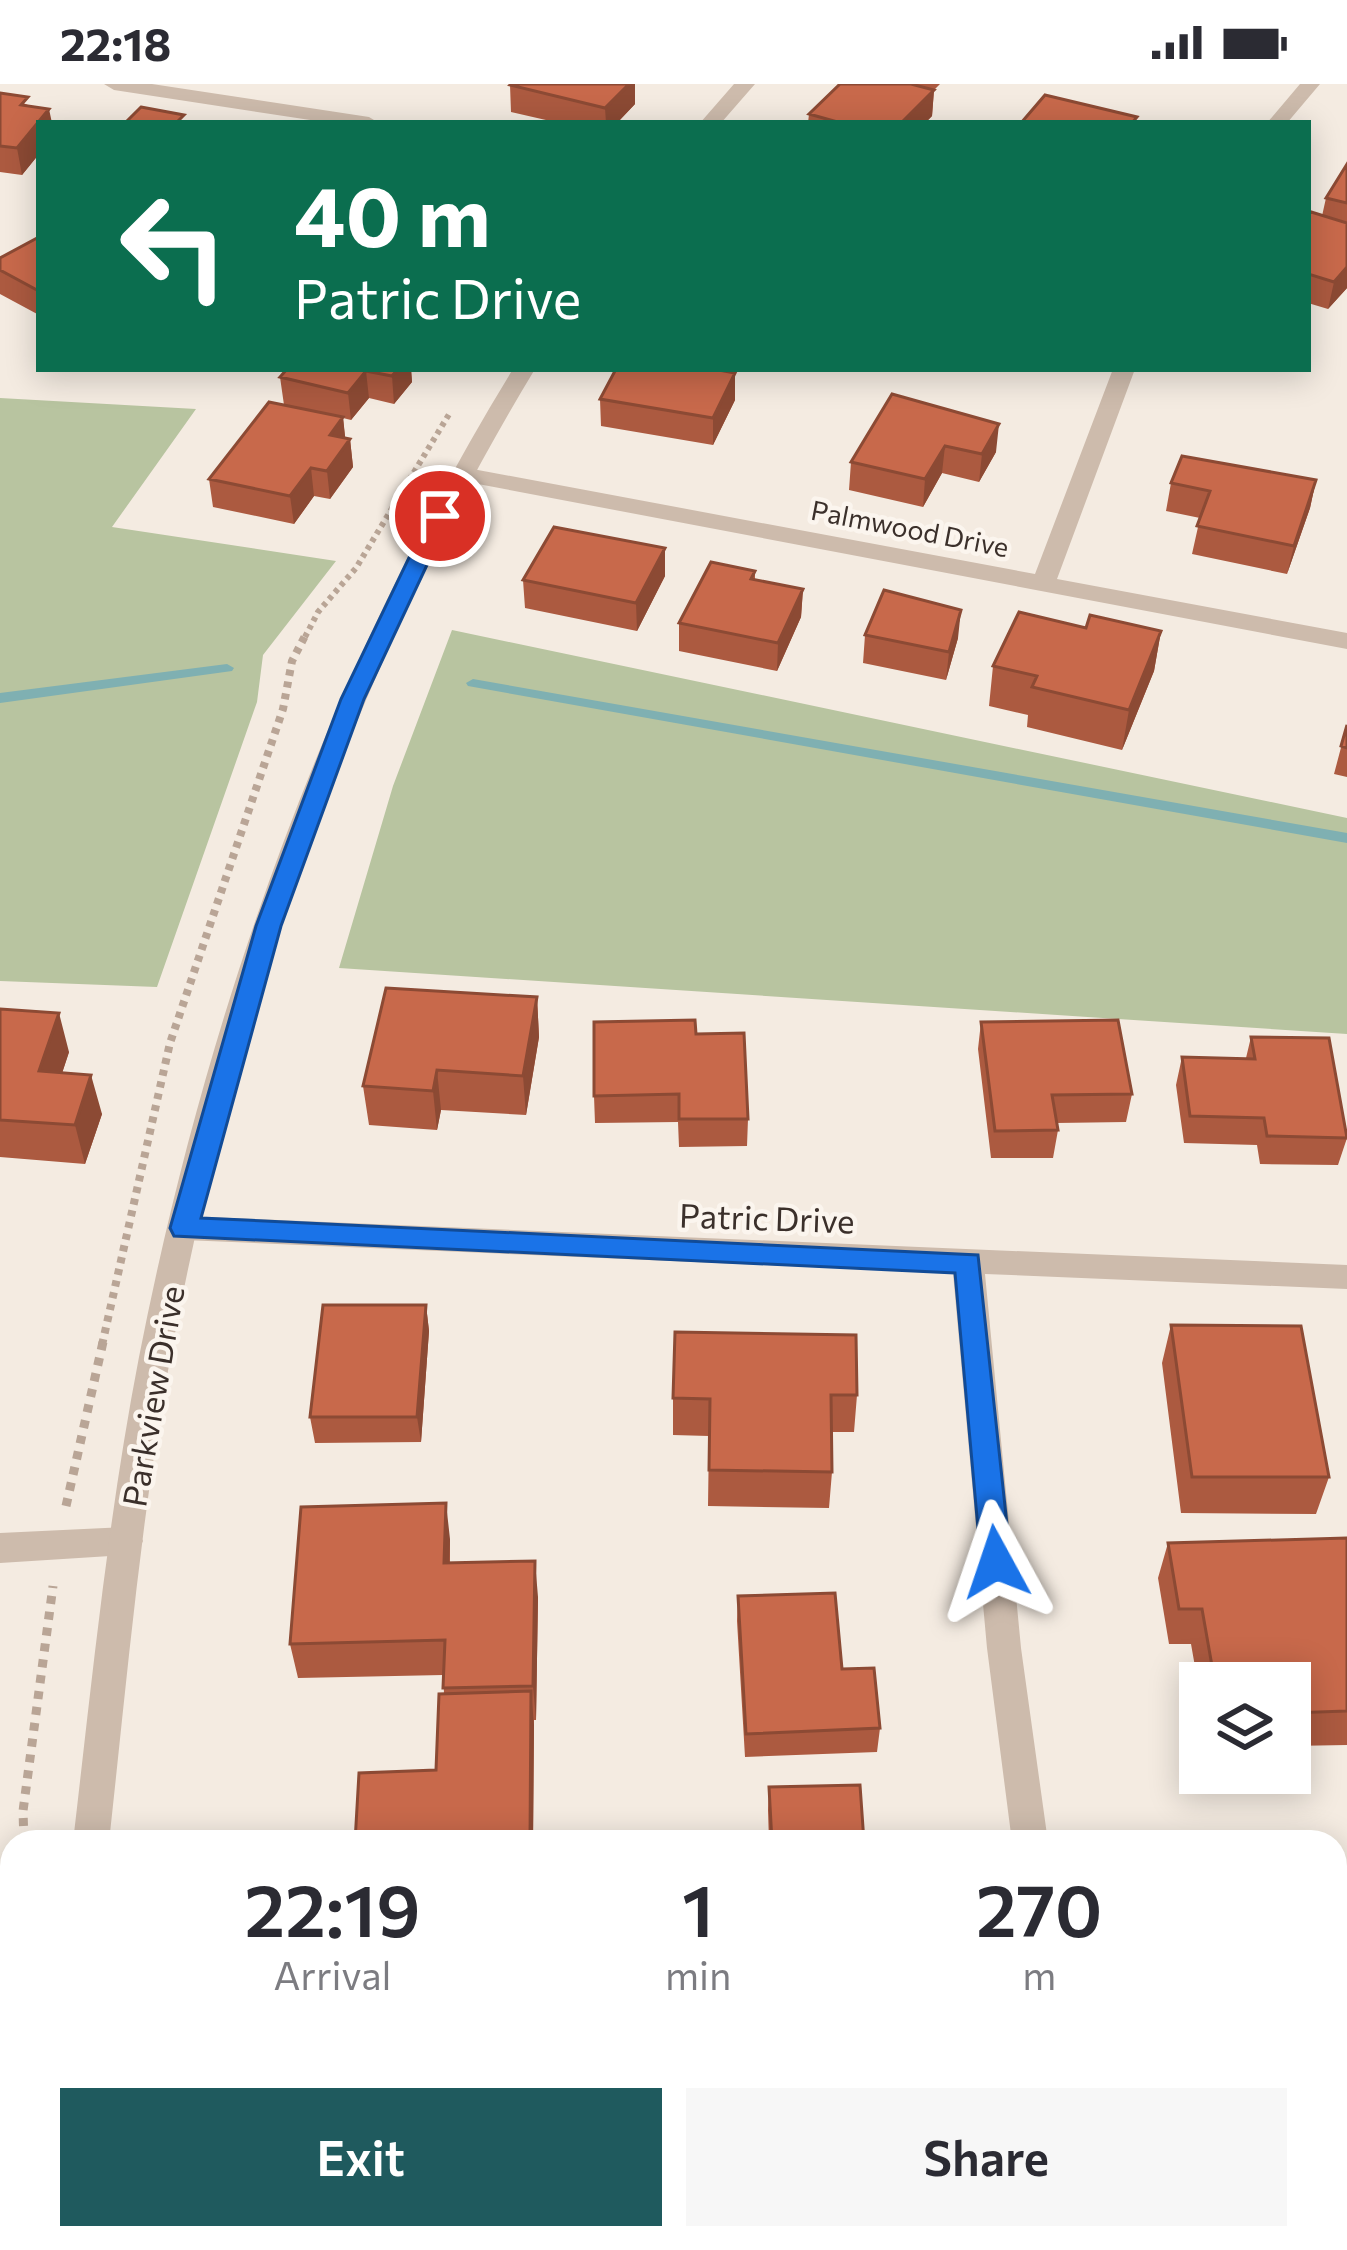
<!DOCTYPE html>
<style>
body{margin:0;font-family:Commissioner,sans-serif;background:#f7f7f7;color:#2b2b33;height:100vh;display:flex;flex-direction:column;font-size:45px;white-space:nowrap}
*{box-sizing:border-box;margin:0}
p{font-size:39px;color:#7c7c81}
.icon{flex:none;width:66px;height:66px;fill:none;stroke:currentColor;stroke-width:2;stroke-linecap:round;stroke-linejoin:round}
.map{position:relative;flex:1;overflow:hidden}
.panel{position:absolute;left:0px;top:1746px;width:1347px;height:420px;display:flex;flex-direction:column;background:#fff;border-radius:36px 36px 0 0;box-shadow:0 6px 30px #0003}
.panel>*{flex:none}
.top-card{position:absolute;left:36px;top:36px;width:1275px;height:252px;border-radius:0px;box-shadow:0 6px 30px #0003;background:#0b6e4f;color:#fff;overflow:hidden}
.buttons{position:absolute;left:1179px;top:1578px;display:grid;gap:24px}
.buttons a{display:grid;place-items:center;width:132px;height:132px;border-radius:0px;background:#fff;box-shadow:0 6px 30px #0003;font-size:60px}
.pin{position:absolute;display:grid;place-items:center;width:102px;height:102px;color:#fff;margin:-51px;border:6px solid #fff;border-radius:50%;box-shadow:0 3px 12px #0007}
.me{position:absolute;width:132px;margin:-66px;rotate:355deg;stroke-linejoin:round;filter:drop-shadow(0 0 9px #0008)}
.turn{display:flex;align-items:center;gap:42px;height:252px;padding:0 60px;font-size:54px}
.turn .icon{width:156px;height:156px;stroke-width:2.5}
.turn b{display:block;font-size:84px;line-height:102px}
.eta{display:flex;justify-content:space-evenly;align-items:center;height:204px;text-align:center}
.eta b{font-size:72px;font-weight:600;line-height:84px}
.action{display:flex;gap:24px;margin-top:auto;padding:24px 60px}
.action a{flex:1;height:138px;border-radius:0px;background:#1f5a5e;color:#fff;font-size:48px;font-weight:600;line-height:138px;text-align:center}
.action a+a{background:#f7f7f7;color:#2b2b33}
.status{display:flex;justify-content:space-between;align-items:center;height:84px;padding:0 60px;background:#fff;direction:ltr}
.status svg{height:33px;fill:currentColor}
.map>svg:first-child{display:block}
</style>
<div class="status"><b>22:18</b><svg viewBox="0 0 49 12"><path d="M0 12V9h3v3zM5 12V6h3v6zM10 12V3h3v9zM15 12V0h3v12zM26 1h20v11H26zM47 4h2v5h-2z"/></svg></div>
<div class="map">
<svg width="1347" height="2166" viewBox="0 0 1347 2166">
<rect width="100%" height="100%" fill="#f4ebe1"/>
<path fill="#b8c4a0" d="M0 314 196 325 112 443 336 477 263 571 257 618 157 903 0 897Z
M452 546 1347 734V950L339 884 393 702Z"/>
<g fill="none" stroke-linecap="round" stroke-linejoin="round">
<path fill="#7fb0b2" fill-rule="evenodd" d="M227 580 234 584 232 587 0 619V609Z
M473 595 1347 749V759L468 602 466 599Z"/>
<path stroke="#b9a596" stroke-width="6" stroke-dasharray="4.5 4.5" stroke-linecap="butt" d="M305 553 318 528 356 484 451 327"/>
<path stroke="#b9a596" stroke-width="8" stroke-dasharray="6 6" stroke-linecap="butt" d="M102 1261 170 959 283 625 292 577 306 550"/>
<path stroke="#b9a596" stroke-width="9" stroke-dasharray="8 8" stroke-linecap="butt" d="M66 1422 103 1258
M24 1758 23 1727 53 1502
M0 1953 12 1828"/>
<path fill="#cdbbac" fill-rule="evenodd" d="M104 0H152L369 33 379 39H330L114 6Z
M1300 0H1320L1287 39H1267Z
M1113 285H1135L1057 495 1347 549V565L462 397 450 390 462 383 1035 490Z
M184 1132 1347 1181V1205L985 1190 1021 1564 1048 1758H1012L987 1564 953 1189 184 1156 173 1152 169 1144 173 1136Z
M126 1443 138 1447 143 1457 138 1467 126 1471 0 1479V1449Z
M1092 2154H1132L1135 2166H1095Z"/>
<path fill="#cdbbac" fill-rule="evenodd" d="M734 0H755L721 39H700Z
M513 285H535C353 586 236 924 171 1270 141 1431 127 1595 109 1758H73C92 1596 108 1433 139 1273 207 926 328 586 513 285Z
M49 2154H89L88 2166H48Z"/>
</g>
<path fill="#ac5a40" d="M840 0H940L934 6 932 32 925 39H808L809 30Z
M510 1 635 20 617 39H559L511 28Z
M0 9 30 22 39 39V70L22 91 0 88Z
M1347 80V204L1328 225 1308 219V127L1322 132 1326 114Z
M39 153V231L0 210V174Z
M43 285H175L44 288Z
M287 285H411L412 298 394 320 369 314 351 336 343 334 345 354 350 355 353 383 330 415 314 412 294 440 213 423 209 395 284 321 280 293Z
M735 289V316L713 361 601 342 600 315Z
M892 310 996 368 979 398 942 389 923 423 849 406 851 378Z
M1316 396 1310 424 1287 490 1192 470 1200 434 1166 427 1171 399Z
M665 464V492L637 547 525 524 523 496Z
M755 487V496L803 505 801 533 777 587 679 567V539Z
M1086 544 1161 547 1154 587 1122 666 1027 643 1028 631 989 622 993 582Z
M865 551 958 554 946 596 863 579Z
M1347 641V693L1334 690Z
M537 913 539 953 526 1031 441 1026 437 1046 369 1041 363 1002Z
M0 925 69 968 62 989 102 1030 85 1080 0 1073Z
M981 938 1132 1010 1126 1038 1056 1039 1058 1046 1053 1074H991L978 965Z
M696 950 748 1035 747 1062 679 1063 678 1038 595 1039 594 1012Z
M1251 953 1347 1054 1338 1081 1260 1080 1257 1061 1184 1059 1176 1001 1182 973 1246 974Z
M426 1221 429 1247 421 1358 315 1359 310 1333Z
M1171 1241 1329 1393 1316 1430 1181 1429 1162 1279Z
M857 1311 854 1348H831L832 1388 829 1424 708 1422 709 1352 673 1351V1314Z
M1347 1454V1661L1290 1662V1599H1200V1611L1191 1560H1169L1158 1494 1168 1459Z
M450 1455V1479L538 1513 536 1636H534L533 1758H355L436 1686 444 1609 443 1591 298 1594 290 1560Z
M738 1512 842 1585 880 1644 877 1668 745 1673 737 1537Z
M769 1703 864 1758H769L768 1726Z
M1347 1932V2165L1315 2166 1312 2154H1335V1933Z
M790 2154H930L932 2166H791Z"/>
<path fill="#8c4a34" d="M629 0H635V20L617 39H606L605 24Z
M934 6 932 32 925 39H901Z
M49 25 52 39H39V70L22 91 17 64Z
M1347 183V204L1328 225 1334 198Z
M398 285H411L412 298 394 320 392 292Z
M366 287 369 314 351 336 348 309Z
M735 289V316L713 361V334Z
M343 333 346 361 350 355 353 383 330 415 327 387 330 351Z
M999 340 996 368 979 398 982 370Z
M945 362 942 389 923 423 925 395Z
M311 384 314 412 294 440 290 412Z
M1316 396 1310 424 1287 490 1294 462Z
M665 464V492L637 547 636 519Z
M803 505 801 533 777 587 778 559Z
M961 526 958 554 946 596 949 568Z
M1161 547 1154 587 1122 666 1129 626Z
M537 913 539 953 526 1031 523 992Z
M59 929 69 968 50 1026 39 987Z
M437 986 441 1026 437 1046 433 1007Z
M91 991 102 1030 85 1080 75 1041Z
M426 1221 429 1247 421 1358 417 1333Z
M446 1419 450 1455 448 1515 444 1479Z
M535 1477 538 1513 536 1636 533 1602Z
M531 1607 534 1641 533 1758H530Z"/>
<path fill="#c8694b" stroke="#8c4a34" stroke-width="3" d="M511 0H629L605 24 510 1Z
M840 0H911L934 6 901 39H841L809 30Z
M0 9 28 13 21 21 49 25 17 64 0 62Z
M1045 11 1137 33 1132 39H1021Z
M141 23 184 31 176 39H125Z
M1347 80V119L1326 114Z
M1308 127 1347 139V183L1334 198 1308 190Z
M39 153V205L37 206 0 186V174Z
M287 285H398L392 292 366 287 348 309 280 293Z
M616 285H713L735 289 713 334 600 315Z
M892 310 999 340 982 370 945 362 925 395 851 378Z
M269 318 343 333 330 351 350 355 327 387 311 384 290 412 209 395Z
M1182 372 1316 396 1294 462 1197 442 1210 407 1171 399Z
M554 443 665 464 636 519 523 496Z
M711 478 755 487 751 495 803 505 778 559 679 539Z
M884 506 961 526 949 568 865 551Z
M1019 528 1086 544 1090 531 1161 547 1129 626 1032 603 1037 592 993 582Z
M1347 641V664L1341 662Z
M386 904 537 913 523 992 437 986 433 1007 363 1002Z
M0 925 59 929 39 987 91 991 75 1041 0 1036Z
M695 936 696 950 744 949 748 1035H679V1010L594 1012V938Z
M1118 936 1132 1010 1052 1011 1058 1046 995 1047 981 938Z
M1251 953 1329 954 1347 1054 1267 1052 1264 1034 1190 1032 1182 973 1255 975Z
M323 1221H426L417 1333H310Z
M1171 1241 1301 1242 1329 1393H1192Z
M675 1248 856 1251 857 1311H831L832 1388 709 1386 710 1315 673 1314Z
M446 1419 444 1479 535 1477 533 1602 443 1604 445 1556 290 1560 301 1423Z
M1347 1454V1627L1290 1629V1599H1215L1202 1525H1179L1168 1459Z
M835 1509 842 1585 874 1584 880 1644 746 1650 738 1512Z
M531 1607 530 1758H355L359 1689 436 1686 439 1610Z
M860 1701 864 1758H772L769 1703Z
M1347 1932V2141L1335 2142V1933Z
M796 2154H930L932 2166H798Z"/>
<path fill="#1a73e8" stroke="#114b97" stroke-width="3" d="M440 426 450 432 364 615 281 842 201 1134 978 1171 1011 1478 1007 1488 996 1491 981 1478 955 1189 174 1152 170 1144 256 842 341 615 429 432Z"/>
<g text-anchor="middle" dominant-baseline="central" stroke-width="9" stroke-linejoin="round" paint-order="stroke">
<g font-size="27" fill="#3b302b" stroke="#fbf5ee">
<text transform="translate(910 444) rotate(11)">Palmwood Drive</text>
</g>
<g font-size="33" fill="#3b302b" stroke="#fbf5ee">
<text transform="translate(767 1133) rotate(2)">Patric Drive</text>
<text transform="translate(152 1312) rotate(-80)">Parkview Drive</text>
</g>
</g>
</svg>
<div class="buttons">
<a><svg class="icon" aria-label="layers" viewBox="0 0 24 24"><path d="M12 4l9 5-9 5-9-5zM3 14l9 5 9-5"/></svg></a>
</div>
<div class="pin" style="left:440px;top:432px;background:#d93025"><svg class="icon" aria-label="arrive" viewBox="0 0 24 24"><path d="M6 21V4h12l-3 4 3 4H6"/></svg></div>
<svg class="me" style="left:996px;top:1478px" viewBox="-20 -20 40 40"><path d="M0-17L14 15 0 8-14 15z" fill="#1a73e8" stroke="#fff" stroke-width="4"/></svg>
<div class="top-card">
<div class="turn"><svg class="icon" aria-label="left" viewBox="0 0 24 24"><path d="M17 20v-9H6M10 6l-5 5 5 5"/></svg><div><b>40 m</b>Patric Drive</div></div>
</div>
<section class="panel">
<div class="eta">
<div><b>22:19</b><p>Arrival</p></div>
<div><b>1</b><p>min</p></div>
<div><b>270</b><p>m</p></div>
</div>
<div class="action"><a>Exit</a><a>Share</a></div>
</section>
</div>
